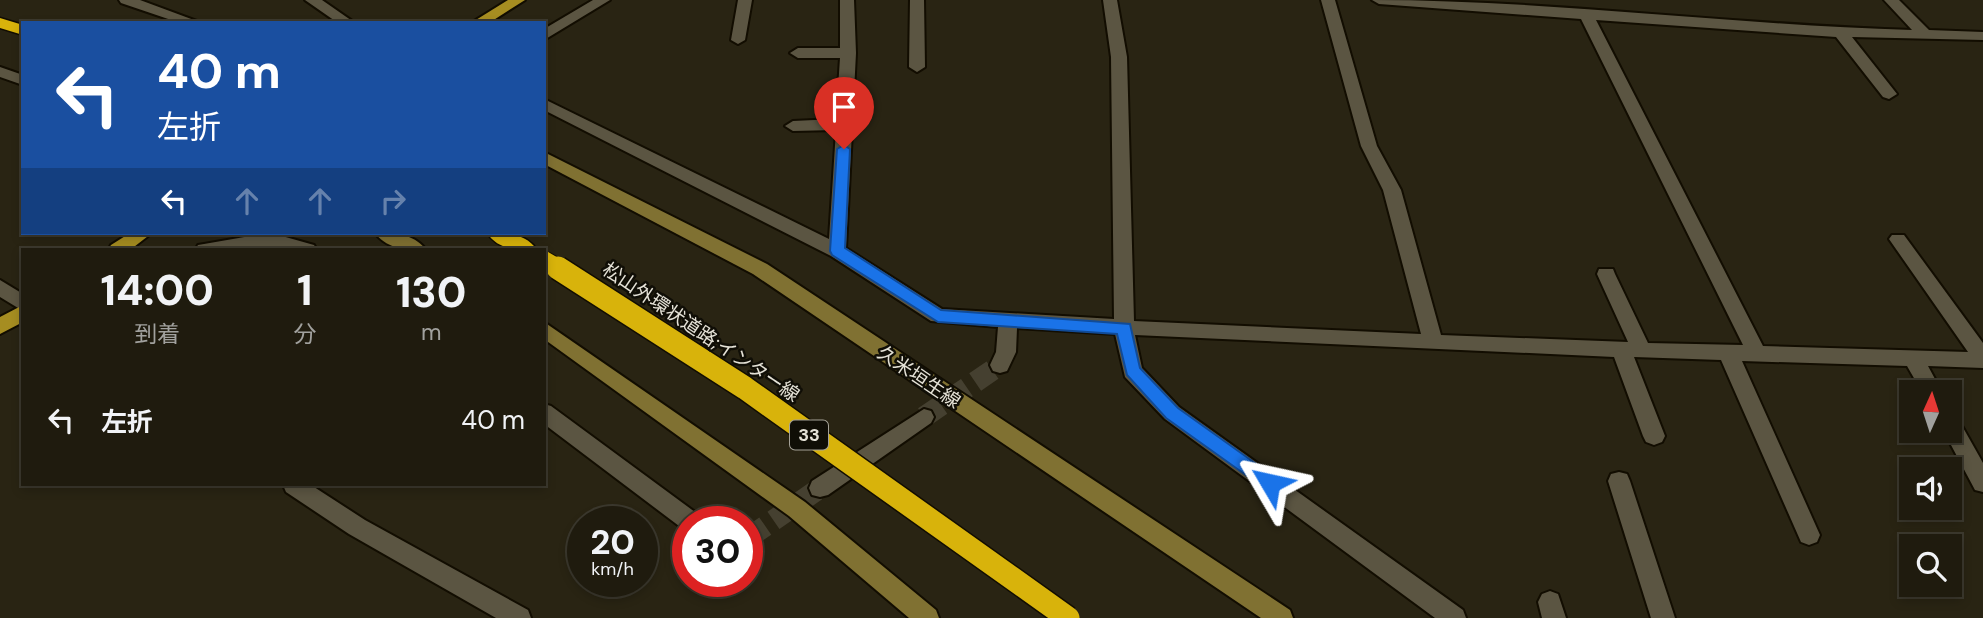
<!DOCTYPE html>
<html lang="ja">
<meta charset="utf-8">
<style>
body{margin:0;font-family:"DM Sans","Noto Sans JP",sans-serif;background:#272417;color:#f1f3f6;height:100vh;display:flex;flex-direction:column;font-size:26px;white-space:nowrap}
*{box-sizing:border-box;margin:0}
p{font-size:23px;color:#a1a19e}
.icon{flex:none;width:38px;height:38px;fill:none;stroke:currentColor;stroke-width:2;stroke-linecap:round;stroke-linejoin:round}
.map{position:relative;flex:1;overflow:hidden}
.sheet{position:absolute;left:21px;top:248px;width:525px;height:238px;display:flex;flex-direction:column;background:#1f1b0e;border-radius:0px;box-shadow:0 4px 10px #0003,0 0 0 2px #3c392e}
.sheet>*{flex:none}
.banner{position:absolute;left:21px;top:21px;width:525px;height:214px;border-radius:0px;box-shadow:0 4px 10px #0003,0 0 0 2px #3c392e;background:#1a4fa0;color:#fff;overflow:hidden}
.needle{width:46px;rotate:3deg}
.tools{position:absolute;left:1899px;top:380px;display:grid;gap:14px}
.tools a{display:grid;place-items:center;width:63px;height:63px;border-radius:0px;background:#1f1b0e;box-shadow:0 4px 10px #0003,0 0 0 2px #3c392e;font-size:35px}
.speed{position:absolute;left:567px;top:506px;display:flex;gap:14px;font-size:35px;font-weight:700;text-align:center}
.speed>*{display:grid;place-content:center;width:91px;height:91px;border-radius:50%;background:#1f1b0e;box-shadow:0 4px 10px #0003,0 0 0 2px #3c392e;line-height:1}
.speed small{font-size:18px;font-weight:400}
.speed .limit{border:10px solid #d22;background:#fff;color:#111}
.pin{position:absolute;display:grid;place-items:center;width:60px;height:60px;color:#fff;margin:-72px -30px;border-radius:50% 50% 50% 0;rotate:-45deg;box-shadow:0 0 7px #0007}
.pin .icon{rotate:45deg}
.me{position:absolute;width:77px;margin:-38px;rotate:306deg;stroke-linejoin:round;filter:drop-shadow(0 0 5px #0008)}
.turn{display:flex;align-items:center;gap:24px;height:147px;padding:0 21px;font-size:32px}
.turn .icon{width:91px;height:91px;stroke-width:2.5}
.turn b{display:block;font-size:49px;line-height:60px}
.lanes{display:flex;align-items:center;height:66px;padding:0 21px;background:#0003;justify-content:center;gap:35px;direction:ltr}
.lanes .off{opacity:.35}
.eta{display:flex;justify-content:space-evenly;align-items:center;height:119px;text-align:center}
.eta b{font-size:42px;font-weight:800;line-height:49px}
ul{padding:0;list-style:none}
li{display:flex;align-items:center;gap:21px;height:105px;padding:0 21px}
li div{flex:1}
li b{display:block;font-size:26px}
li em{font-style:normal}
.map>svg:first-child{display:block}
</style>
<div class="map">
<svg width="1983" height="618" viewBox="0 0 1983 618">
<rect width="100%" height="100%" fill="#292413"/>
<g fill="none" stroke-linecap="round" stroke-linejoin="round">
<path stroke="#454030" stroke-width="21" stroke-dasharray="21 10" stroke-linecap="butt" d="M924 417 1000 365
M748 538 820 488"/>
<defs>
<path id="service" d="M0 280 23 294V311L0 297Z"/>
<path id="minor" d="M119 0H140L202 23H180L121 3Z
M305 0H322L355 23H338Z
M593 0H610L544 40V29Z
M738 0H752L745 40 738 44 731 40Z
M840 0H854L856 53 846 248 942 309 1114 319 1111 57 1103 0H1117L1127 57 1134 321 1421 334 1383 190 1361 146 1321 0H1335L1377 146 1401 190 1441 335 1628 342 1597 274 1599 269H1613L1615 274 1648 343 1743 345 1581 19 1379 4 1372 0C1552 0 1732 25 1912 30L1884 0H1899L1929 30 1983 32V40L1852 37 1897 94 1889 99 1883 97 1836 37 1596 20 1763 346 1968 352 1889 239 1892 235H1904L1983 343V368L1928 366 1942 392H1922L1907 366 1742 361 1820 535 1817 542 1809 545 1801 542 1721 360 1634 357 1665 436 1662 442 1654 445 1646 442 1643 436 1614 357 1135 335 1142 368 1179 407 1463 610 1466 618H1435L1165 419 1125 377 1115 334 1017 328 1016 352 1007 371 1000 373 993 371 990 365 996 352 998 327 931 321 831 256 544 110V99L829 239 836 130 793 131 785 126 793 121 836 119 840 58H798L790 53 798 48H840Z
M910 0H924L925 67 917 72 909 67Z
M0 67 23 75V85L0 77Z
M256 235 282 236 314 245 317 250 256 248 195 250 198 245 204 244Z
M544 404 551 406 699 515 702 522H688V531L683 529 544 424Z
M924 409 931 411 934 417 931 423 828 495 820 497 812 495 809 488 812 481Z
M1950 414 1957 417 1983 463V492L1975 490 1943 430H1950Z
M1619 472 1627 474 1630 481 1675 618H1651L1608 481 1611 474Z
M283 485H311L365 520 528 610 531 618H496L349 534 286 492Z
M747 528 756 531 759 538 755 546 747 549Z
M1550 591 1558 594 1566 618H1542L1538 602 1542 594Z"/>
<path id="secondary" d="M544 152 767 264 1290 610 1293 618H1261L753 274 544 164Z
M375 233C393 232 415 234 426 250 408 251 387 249 375 233Z
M544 322 805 502 936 610 939 618H909L789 516 544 339Z"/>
<path id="primary" d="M508 0H525L489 23H471Z
M130 233H152L130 250H108L111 245Z
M23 305V322L0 334V317Z"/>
<path id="motorway" d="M0 18 23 25V35L0 28Z
M487 233C505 232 526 233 537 250 519 251 498 250 487 233Z"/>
</defs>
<use href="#service" stroke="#120d01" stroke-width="4"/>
<use href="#minor" stroke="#120d01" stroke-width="4"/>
<use href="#secondary" stroke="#120d01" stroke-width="4"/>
<use href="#primary" stroke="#120d01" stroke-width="4"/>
<use href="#motorway" stroke="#120d01" stroke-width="3"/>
<use href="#service" fill="#5b5542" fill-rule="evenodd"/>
<use href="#minor" fill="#5b5542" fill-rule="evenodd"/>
<use href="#secondary" fill="#807132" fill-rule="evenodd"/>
<use href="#primary" fill="#a68d21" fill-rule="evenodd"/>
<use href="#motorway" fill="#d8b30b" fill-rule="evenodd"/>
<defs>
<path id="motorway-bridge-far1" d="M544 260 561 270"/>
<path id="motorway-bridge" d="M558 268 745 388 1068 618"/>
</defs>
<use href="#motorway-bridge-far1" stroke="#120d01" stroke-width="20" stroke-linecap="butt"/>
<use href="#motorway-bridge" stroke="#120d01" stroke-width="26" stroke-linecap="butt"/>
<use href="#motorway-bridge-far1" stroke="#d8b30b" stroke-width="18"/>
<use href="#motorway-bridge" stroke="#d8b30b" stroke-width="23"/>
</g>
<path fill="#1a73e8" stroke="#114b97" stroke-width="2" d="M844 145 850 149 845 248 941 310 1130 324 1140 368 1178 408 1276 478 1279 483 1276 488 1270 491 1264 488 1166 418 1127 375 1117 334 938 322 832 255 830 251 837 149Z"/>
<g text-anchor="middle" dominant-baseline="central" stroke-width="5" stroke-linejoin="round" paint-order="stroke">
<rect fill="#100e06" stroke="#a5a298" stroke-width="2" x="790" y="420.5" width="38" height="29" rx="5"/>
<g font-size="18" font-weight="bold" fill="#e5e2d7">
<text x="809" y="435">33</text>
</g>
<g font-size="19" fill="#e5e2d7" stroke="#100e06">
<text transform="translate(701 332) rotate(34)">松山外環状道路;インター線</text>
<text transform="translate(919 377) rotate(34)">久米垣生線</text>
</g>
</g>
</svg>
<div class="tools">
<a><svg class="needle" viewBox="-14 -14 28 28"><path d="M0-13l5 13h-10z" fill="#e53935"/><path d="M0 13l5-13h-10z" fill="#a1a19e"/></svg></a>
<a><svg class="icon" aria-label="sound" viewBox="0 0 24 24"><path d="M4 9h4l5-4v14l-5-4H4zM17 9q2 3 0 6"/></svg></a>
<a><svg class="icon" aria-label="search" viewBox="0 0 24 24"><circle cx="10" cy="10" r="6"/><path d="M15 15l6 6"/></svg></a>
</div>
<div class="speed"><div>20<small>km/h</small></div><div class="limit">30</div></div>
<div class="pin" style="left:844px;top:149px;background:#d93025"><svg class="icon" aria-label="arrive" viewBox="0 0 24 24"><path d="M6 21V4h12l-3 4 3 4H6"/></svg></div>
<svg class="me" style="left:1270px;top:483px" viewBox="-20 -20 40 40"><path d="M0-17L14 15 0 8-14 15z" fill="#1a73e8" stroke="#fff" stroke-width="4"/></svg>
<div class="banner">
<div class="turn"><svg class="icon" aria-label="left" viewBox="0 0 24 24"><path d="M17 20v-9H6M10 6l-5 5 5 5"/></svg><div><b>40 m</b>左折</div></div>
<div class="lanes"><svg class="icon" aria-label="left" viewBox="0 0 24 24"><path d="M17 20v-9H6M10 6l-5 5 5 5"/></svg><svg class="icon off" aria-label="ahead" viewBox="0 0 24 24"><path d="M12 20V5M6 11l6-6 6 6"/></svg><svg class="icon off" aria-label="ahead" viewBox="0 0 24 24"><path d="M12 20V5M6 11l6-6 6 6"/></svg><svg class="icon off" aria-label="right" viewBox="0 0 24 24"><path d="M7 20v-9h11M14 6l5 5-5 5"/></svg></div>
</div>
<section class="sheet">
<div class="eta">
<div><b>14:00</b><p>到着</p></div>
<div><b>1</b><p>分</p></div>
<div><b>130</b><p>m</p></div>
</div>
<ul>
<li><svg class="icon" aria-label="left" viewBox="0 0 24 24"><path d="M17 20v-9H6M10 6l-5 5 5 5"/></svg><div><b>左折</b></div><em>40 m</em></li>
</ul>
</section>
</div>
